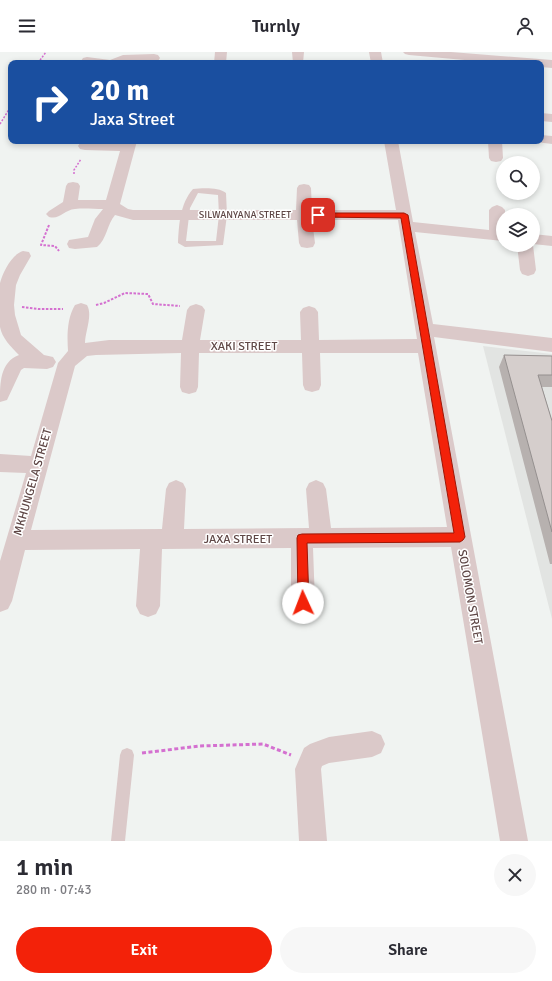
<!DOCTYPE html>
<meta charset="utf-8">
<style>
body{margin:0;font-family:Signika,sans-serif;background:#f7f7f7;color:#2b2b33;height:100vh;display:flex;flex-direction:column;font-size:15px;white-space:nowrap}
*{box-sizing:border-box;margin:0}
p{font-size:13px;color:#7c7c81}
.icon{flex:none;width:22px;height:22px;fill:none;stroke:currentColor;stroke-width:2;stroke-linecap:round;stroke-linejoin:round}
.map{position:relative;height:789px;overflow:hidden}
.drawer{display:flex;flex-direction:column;background:#fff;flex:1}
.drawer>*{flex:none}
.hud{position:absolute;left:8px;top:8px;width:536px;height:84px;border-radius:8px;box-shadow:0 2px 6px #0003;background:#1a4fa0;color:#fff;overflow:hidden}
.controls{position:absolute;left:496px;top:104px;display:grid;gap:8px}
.controls a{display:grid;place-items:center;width:44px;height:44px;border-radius:50%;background:#fff;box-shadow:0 2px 6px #0003;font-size:20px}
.pin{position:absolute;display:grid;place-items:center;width:34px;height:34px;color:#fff;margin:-17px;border-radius:8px;box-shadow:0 2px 6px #0006}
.me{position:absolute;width:44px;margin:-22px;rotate:358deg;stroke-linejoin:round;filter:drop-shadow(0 0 3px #0008)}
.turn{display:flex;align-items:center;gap:14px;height:84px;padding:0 16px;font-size:18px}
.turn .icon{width:52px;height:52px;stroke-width:2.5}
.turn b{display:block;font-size:28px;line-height:34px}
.round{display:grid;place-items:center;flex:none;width:42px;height:42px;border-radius:21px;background:#f7f7f7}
.head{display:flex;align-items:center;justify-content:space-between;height:68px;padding:0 16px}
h1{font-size:24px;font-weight:600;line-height:30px}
.cta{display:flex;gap:8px;margin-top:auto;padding:8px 16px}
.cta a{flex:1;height:46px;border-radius:24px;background:#f32209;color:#fff;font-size:16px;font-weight:600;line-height:46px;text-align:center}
.cta a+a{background:#f7f7f7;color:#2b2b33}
header{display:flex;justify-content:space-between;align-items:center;height:52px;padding:0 16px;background:#fff;font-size:18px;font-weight:600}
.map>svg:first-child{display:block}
</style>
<header><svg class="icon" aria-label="menu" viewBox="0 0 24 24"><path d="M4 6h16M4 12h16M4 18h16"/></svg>Turnly<svg class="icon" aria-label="person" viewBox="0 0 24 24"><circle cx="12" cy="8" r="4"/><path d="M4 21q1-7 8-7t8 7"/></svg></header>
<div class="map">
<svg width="552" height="789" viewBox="0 0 552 789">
<rect width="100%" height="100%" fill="#f0f3f1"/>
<path fill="#e2e4e2" d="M483 294 552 302V567Z"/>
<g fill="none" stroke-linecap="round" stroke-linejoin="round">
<path stroke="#d470d0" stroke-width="1.5" stroke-dasharray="2 1.5" stroke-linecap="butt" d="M38 11 46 0
M0 72 11 54
M240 89H256
M74 122V118L81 107"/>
<path stroke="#d470d0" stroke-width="2" stroke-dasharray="2.5 1.5" stroke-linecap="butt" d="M49 173 41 193 55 194 59 199
M96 253 104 251 125 241 148 242 153 252 180 254
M22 255 38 257H63"/>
<path stroke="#d470d0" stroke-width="3" stroke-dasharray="4 2.5" stroke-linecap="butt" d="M142 701 200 694 263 692 291 703"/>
<path fill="#dbc9c9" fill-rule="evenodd" d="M193 137C202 136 219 135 226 141L227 163 223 193 185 195 178 191C179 172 180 152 193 137ZM198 141 218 143 219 163 216 189H186L190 156Z
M127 696 132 698 134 703 125 789H111L120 703 122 698Z"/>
<path fill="#dbc9c9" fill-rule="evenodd" d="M215 0H227L226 11H214Z
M292 0H304L303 11H293Z
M369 0H381L383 11H371Z
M403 0H451L552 8V16L541 15V11H498L409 3 405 2Z
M154 2 158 3 160 6 158 9 123 11H82L81 9 83 6 87 5 110 8 123 3Z
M541 61 552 62V70L541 69Z
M541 83 552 84V92L536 90 541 89Z
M123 89H137L120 152 128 157 133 158H296L297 136 299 133 304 132 309 133 311 136 312 158H396L384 89H398L413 170 489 178V158L492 155 497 153 502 155 505 158V163H503V189L415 180 433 272 552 286V300L434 285 528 789H500L451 495 313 496 315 551 311 559 303 562 295 559 291 551V496L162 497 160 554 156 562 148 565 140 562 136 554 140 497 25 498 12 549 8 557 0 560V509L26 421 0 420V402L31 404 58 311 68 299C67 284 67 266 75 253L81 251 87 253C93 263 85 280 85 291L109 288H182L187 258 190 254 196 252 202 254 205 258 200 288H301L300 260 303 256 309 254 315 256 318 260 319 288 417 287 398 168H312L315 191 313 195 307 196 301 195 299 191 297 168H133L115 163C107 172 107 187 97 195L75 197 69 196 67 192 69 188 88 185 95 167 103 157C94 157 84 156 75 157 64 158 60 168 49 165L46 162 49 159 63 150 66 134 68 131 73 130 78 131 80 134 78 148H106L120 99 85 98 80 97 78 94 80 91 85 90 123 91ZM181 301 180 335 182 340 189 342 196 340 198 335 199 301H302L303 333 305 338 312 340 319 338 321 333 320 301H418L447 475 331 476 326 437 323 431 316 428 309 431 306 437 309 476 184 477 186 437 183 431 176 428 169 431 166 437 162 477 31 478 75 314 87 304 96 303Z
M488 89H502L503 106 501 109 496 110 491 109 489 106Z
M533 182 552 184V194L533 192Z
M517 193H533L536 218 534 222 528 224 522 222 520 218Z
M23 199 29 200 31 204 20 223 16 233 14 253 15 263 21 283 44 303 53 305 56 310 53 315 47 317 24 316 21 318 7 348 0 350C0 331 0 310 19 303 11 295 2 286 0 275 0 267 0 238 0 231 3 220 12 202 23 199Z
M372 679 381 683 385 692 381 701 372 705 329 711 322 714 321 717 327 789H299L295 717 304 696 310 692 329 685Z"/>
</g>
<path fill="#b7b1af" d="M504 303 552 304V335H542L552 369V512H550L499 315Z"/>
<path fill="#d5cecc" stroke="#95908f" d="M504 303 552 304V323H538L552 369V480Z"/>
<path fill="#f32209" stroke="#9e1606" d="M318 161H404L408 163 465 485 463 488 460 490 307 491 309 551 307 555 303 556 300 555 298 551 297 486 298 483 302 482 454 481 401 166 316 165 315 163Z"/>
<g text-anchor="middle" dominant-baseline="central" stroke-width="3" stroke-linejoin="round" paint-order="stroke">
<g font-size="10" fill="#5f4746" stroke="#fff">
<text x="245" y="163">SILWANYANA STREET</text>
</g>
<g font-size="12" fill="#5f4746" stroke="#fff">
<text x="244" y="294">XAKI STREET</text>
<text transform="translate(33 430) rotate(-74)">MKHUNGELA STREET</text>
<text x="238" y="487">JAXA STREET</text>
<text transform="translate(470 545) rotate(80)">SOLOMON STREET</text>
</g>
</g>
</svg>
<div class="controls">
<a><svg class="icon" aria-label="search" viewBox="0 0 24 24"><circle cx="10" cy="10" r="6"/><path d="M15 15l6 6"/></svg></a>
<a><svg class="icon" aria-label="layers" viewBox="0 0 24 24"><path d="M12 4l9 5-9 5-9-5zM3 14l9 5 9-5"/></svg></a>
</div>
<div class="pin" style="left:318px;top:163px;background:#d93025"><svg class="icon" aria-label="arrive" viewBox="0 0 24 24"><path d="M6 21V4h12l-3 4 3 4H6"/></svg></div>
<svg class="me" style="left:303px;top:551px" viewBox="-20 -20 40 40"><circle r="19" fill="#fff"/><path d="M0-13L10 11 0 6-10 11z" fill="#f32209"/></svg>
<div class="hud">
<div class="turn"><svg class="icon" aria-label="right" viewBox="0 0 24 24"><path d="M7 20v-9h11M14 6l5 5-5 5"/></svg><div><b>20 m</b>Jaxa Street</div></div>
</div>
</div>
<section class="drawer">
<div class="head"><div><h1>1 min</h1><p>280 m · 07:43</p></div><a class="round"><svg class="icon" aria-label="close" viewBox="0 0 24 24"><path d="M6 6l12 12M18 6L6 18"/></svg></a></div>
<div class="cta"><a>Exit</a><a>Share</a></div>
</section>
